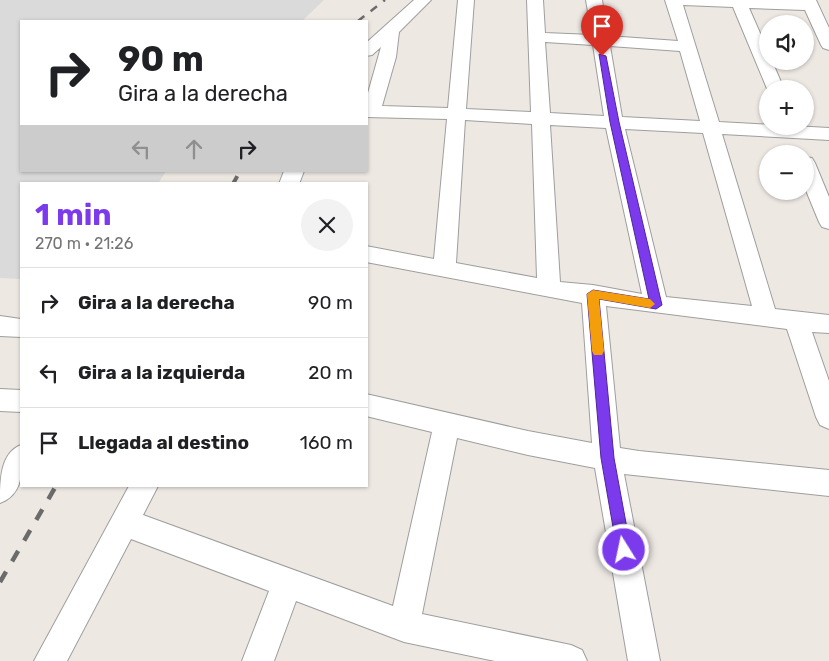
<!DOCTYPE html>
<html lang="es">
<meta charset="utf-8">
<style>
body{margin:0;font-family:Rubik,sans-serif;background:#f2f2f2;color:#202124;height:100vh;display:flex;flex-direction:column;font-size:19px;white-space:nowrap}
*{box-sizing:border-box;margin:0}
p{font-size:16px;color:#757577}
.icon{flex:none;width:28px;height:28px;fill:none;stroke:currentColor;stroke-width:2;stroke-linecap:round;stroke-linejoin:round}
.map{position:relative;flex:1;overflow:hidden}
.details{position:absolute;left:20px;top:182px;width:348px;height:305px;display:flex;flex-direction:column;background:#fff;border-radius:0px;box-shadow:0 1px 4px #0004}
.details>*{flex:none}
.top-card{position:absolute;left:20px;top:20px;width:348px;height:152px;border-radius:0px;box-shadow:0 1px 4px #0004;background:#fff;color:#202124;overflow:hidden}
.buttons{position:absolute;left:759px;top:15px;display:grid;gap:10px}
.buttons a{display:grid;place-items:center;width:55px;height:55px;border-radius:50%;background:#fff;box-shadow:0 1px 4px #0004;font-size:25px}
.pin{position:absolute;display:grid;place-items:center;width:42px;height:42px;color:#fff;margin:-51px -21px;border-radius:50% 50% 50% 0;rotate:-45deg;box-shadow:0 0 5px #0007}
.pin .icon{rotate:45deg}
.me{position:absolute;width:55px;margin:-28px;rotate:350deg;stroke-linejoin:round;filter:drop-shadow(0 0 4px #0008)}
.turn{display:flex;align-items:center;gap:18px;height:105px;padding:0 15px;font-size:22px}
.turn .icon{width:65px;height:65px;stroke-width:2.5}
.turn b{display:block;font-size:35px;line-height:42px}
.lanes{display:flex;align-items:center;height:48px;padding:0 15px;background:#0003;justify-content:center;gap:25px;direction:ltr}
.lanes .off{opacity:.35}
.round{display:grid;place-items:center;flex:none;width:52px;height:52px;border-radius:26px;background:#f2f2f2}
.summary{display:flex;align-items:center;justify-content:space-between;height:85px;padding:0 15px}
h1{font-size:30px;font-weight:700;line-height:38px;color:#7c3aed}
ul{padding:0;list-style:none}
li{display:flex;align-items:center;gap:15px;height:70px;padding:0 15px;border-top:1px solid #e0e0e0}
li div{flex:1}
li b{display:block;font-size:19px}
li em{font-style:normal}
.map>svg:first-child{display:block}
</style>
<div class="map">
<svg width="829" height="661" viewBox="0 0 829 661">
<rect width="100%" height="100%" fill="#eee8e3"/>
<path fill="#dbdada" d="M0 0H324L302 21H21V171H166L158 184H21V279L0 278Z"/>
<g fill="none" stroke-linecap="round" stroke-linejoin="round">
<defs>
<path id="minor" d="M414 0H431L399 32 396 57 382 106 448 108 458 0H474L466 109 531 112 527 0H543L545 33 592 35 586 0H602L608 36 678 41 665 0H816L829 28V50L823 48 821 45 805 10 749 8 768 51V61H772L784 89H768V91L733 7 683 5 719 122 829 128V140L722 134 775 309 829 315V333L812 332 829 381V429L820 425 816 417 787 329 606 306 620 448 639 451 829 470V496L624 474 660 661H628L595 468 528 455 457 438 422 614 571 645 582 650 587 661H495L404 642 296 601 274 661H242L269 591 131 539 67 661H34L129 486H158L143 515 393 606 432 432 366 416V394L528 431 592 443 582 303 366 262V246L434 259 447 119 366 117V100L381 47 372 55 366 56V43ZM545 42 593 45 604 116 550 113ZM610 46 680 51 700 121 622 117ZM465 120 532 124 537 278 456 263ZM550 125 606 128 642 294 593 285 560 282ZM625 129 703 133 752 306 666 297Z
M805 157 812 158 815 163 829 197V229L822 227 819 222 805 188Z
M284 171H304L299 184H279Z
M0 316 21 319V337L0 336Z
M0 389 21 390V412L0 411Z
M21 445C21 468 26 493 0 503 0 481 0 453 21 445Z"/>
</defs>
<use href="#minor" stroke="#9e9e9e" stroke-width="2"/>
<use href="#minor" fill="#fff" fill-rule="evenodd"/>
<path stroke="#6b6b6b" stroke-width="2.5" stroke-dasharray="8 8" stroke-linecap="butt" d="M358 21 385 0"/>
<path stroke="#6b6b6b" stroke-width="4" stroke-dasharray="9 9" stroke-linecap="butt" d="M233 184 240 171"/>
<path stroke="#6b6b6b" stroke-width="4.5" stroke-dasharray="12 12" stroke-linecap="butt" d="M0 582 56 486"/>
</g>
<path fill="#7c3aed" stroke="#51269a" d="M599 54 606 56 619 122 662 305 656 309 599 299 614 458 631 550 629 555 624 557 619 555 617 550 601 458 587 294 593 290 649 299 610 122Z"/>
<path fill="#f59e0b" d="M593 290 650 299 655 304 650 308 599 299 604 351 602 355H594L592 351 587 294Z"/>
</svg>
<div class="buttons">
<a><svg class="icon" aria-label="sound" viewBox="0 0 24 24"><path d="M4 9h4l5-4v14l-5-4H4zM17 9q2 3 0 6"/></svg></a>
<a>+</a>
<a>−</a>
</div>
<div class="pin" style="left:602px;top:56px;background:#d93025"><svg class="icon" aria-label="arrive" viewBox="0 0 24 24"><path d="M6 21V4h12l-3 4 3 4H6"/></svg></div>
<svg class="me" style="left:624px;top:550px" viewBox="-20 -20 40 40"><circle r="17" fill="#7c3aed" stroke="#fff" stroke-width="3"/><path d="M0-11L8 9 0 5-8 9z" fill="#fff"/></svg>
<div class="top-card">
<div class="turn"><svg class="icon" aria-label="right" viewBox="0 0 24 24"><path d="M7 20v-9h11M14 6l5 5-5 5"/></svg><div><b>90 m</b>Gira a la derecha</div></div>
<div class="lanes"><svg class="icon off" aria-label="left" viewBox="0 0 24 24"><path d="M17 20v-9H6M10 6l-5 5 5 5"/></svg><svg class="icon off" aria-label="ahead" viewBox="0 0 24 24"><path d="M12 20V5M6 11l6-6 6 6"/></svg><svg class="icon" aria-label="right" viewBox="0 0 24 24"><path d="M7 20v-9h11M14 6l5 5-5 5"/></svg></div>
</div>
<section class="details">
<div class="summary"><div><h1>1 min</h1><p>270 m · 21:26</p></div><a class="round"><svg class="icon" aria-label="close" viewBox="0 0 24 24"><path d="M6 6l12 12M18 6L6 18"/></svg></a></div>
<ul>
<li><svg class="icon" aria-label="right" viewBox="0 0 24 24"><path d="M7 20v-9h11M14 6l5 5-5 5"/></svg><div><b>Gira a la derecha</b></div><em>90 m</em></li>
<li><svg class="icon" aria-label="left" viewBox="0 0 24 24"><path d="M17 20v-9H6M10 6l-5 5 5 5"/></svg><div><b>Gira a la izquierda</b></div><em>20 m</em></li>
<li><svg class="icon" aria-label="arrive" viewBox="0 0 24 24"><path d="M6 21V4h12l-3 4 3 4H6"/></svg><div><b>Llegada al destino</b></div><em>160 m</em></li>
</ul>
</section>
</div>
